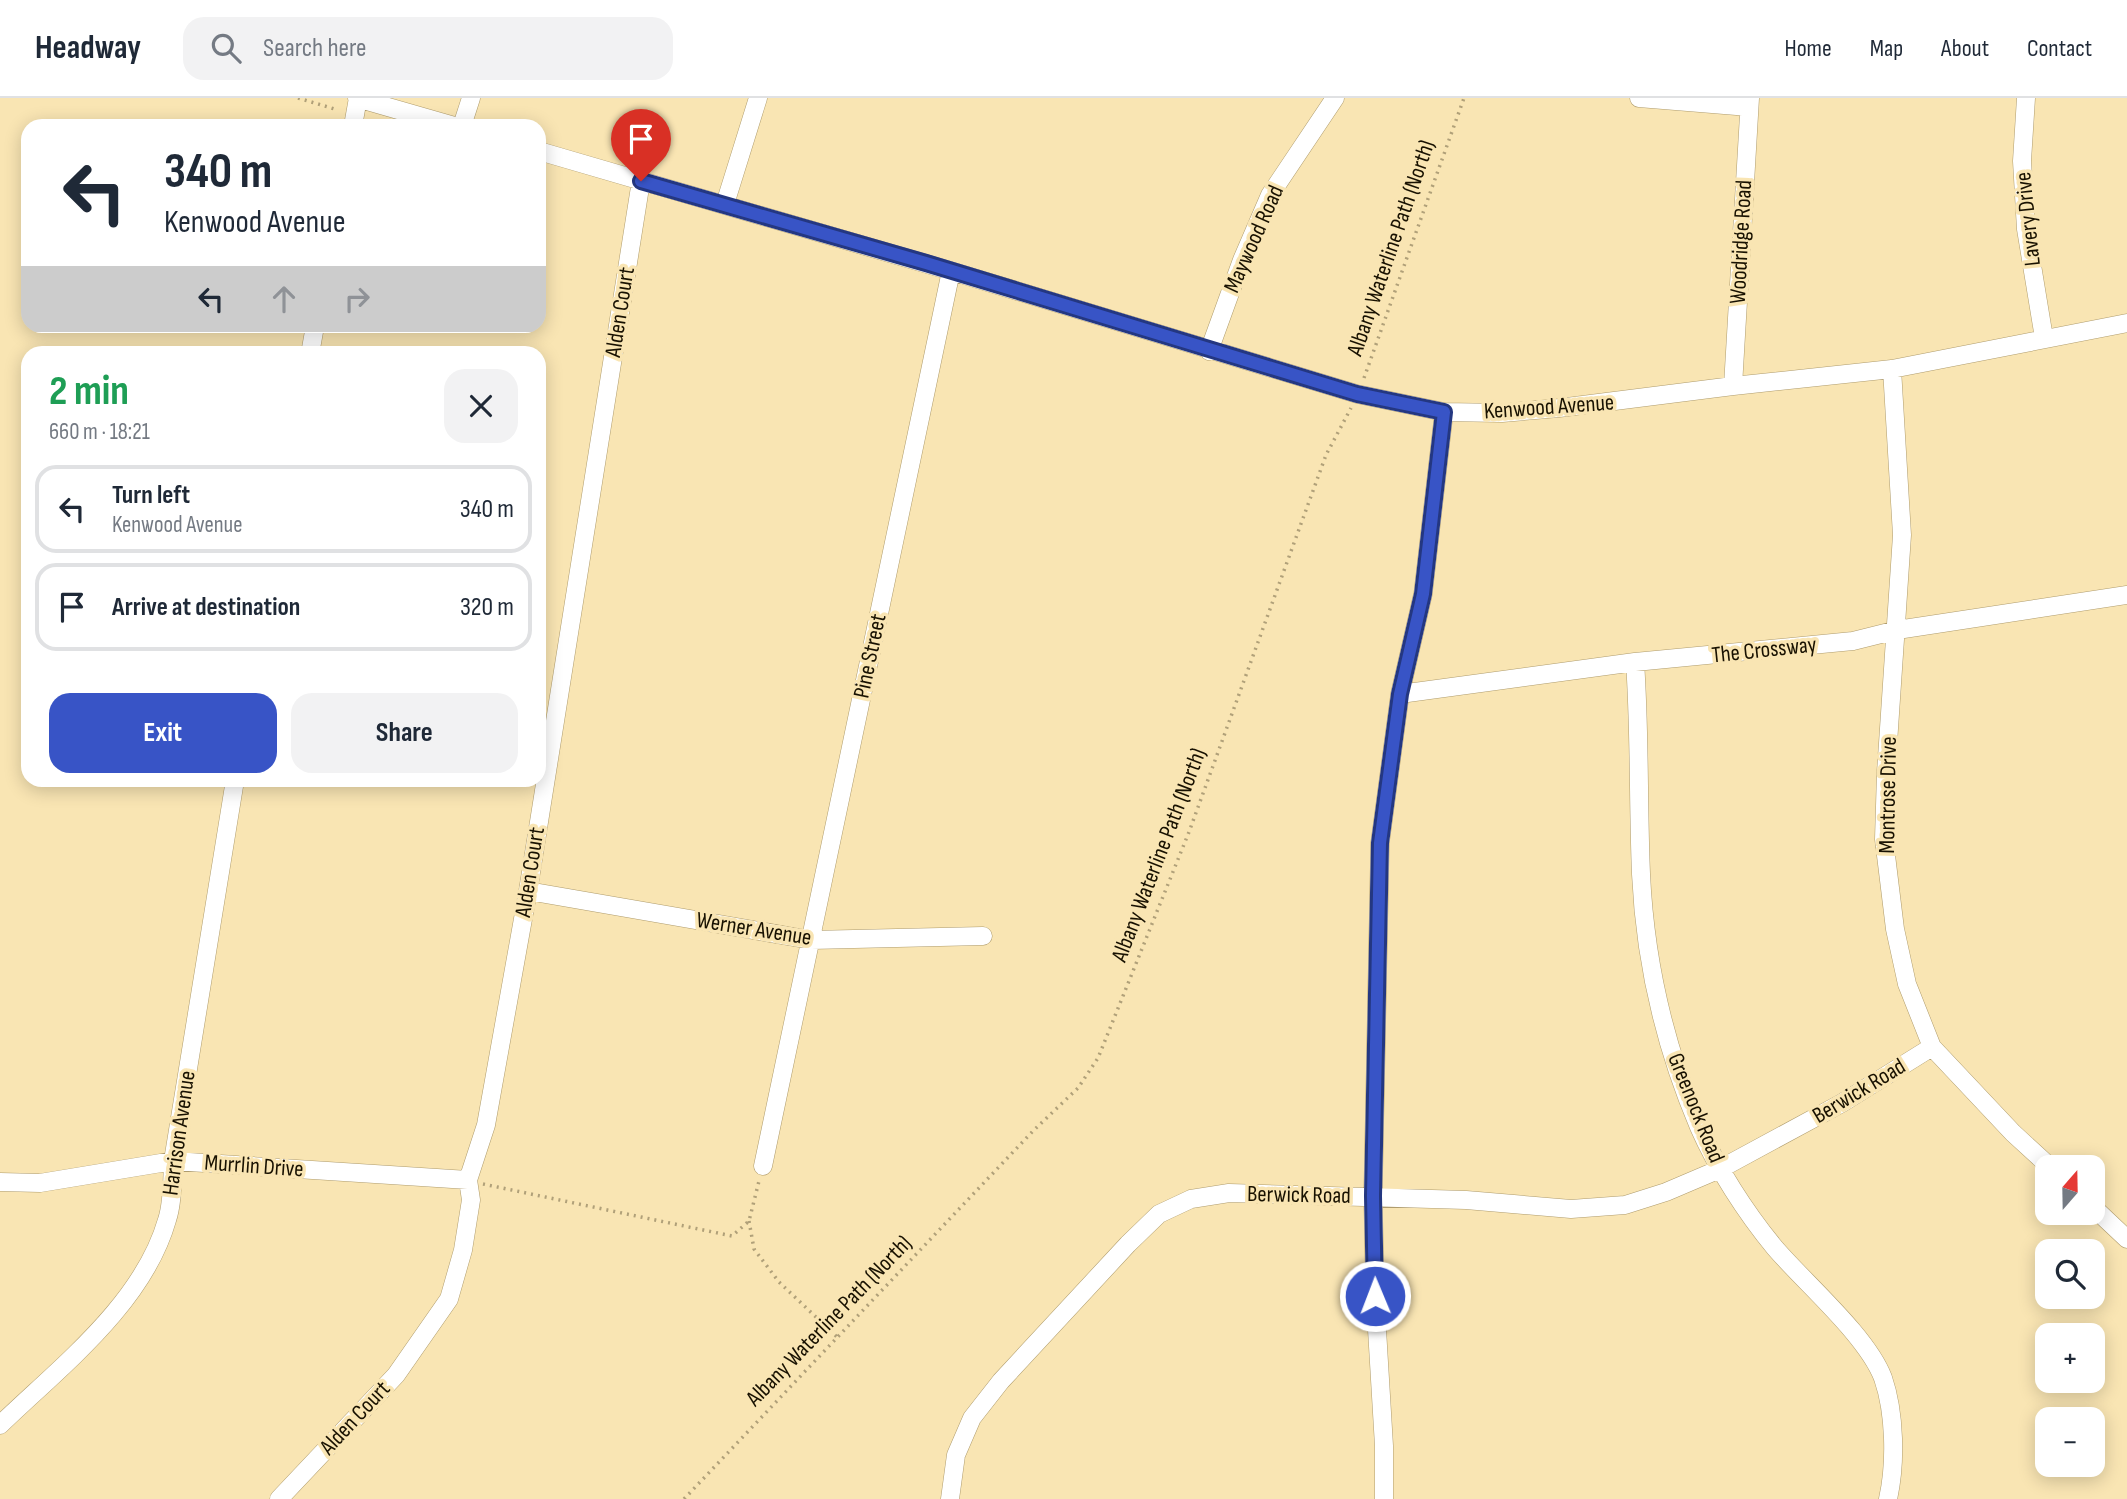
<!DOCTYPE html>
<meta charset="utf-8">
<style>
body{margin:0;font-family:"Sofia Sans Condensed",sans-serif;background:#f2f2f3;color:#1f2937;height:100vh;display:flex;flex-direction:column;font-size:26px;white-space:nowrap}
*{box-sizing:border-box;margin:0}
p{font-size:23px;color:#747a83}
.icon{flex:none;width:38px;height:38px;fill:none;stroke:currentColor;stroke-width:2;stroke-linecap:round;stroke-linejoin:round}
.map{position:relative;flex:1;overflow:hidden}
.panel{position:absolute;left:21px;top:248px;width:525px;height:441px;display:flex;flex-direction:column;background:#fff;border-radius:21px;box-shadow:0 4px 18px #0003}
.panel>*{flex:none}
.hud{position:absolute;left:21px;top:21px;width:525px;height:214px;border-radius:21px;box-shadow:0 4px 18px #0003;background:#fff;color:#1f2937;overflow:hidden}
.needle{width:46px;rotate:20deg}
.tools{position:absolute;left:2035px;top:1057px;display:grid;gap:14px}
.tools a{display:grid;place-items:center;width:70px;height:70px;border-radius:14px;background:#fff;box-shadow:0 4px 18px #0003;font-size:35px}
.pin{position:absolute;display:grid;place-items:center;width:60px;height:60px;color:#fff;margin:-72px -30px;border-radius:50% 50% 50% 0;rotate:-45deg;box-shadow:0 0 7px #0007}
.pin .icon{rotate:45deg}
.me{position:absolute;width:77px;margin:-38px;rotate:359deg;stroke-linejoin:round;filter:drop-shadow(0 0 5px #0008)}
.turn{display:flex;align-items:center;gap:24px;height:147px;padding:0 28px;font-size:32px}
.turn .icon{width:91px;height:91px;stroke-width:2.5}
.turn b{display:block;font-size:49px;line-height:60px}
.lanes{display:flex;align-items:center;height:66px;padding:0 28px;background:#0003;justify-content:center;gap:35px;direction:ltr}
.lanes .off{opacity:.35}
.round{display:grid;place-items:center;flex:none;width:74px;height:74px;border-radius:21px;background:#f2f2f3}
.summary{display:flex;align-items:center;justify-content:space-between;height:119px;padding:0 28px}
h1{font-size:42px;font-weight:700;line-height:52px;color:#1e9e55}
.action{display:flex;gap:14px;margin-top:auto;padding:14px 28px}
.action a{flex:1;height:80px;border-radius:21px;background:#3854c6;color:#fff;font-size:28px;font-weight:700;line-height:80px;text-align:center}
.action a+a{background:#f2f2f3;color:#1f2937}
ul{padding:0;list-style:none}
li{display:flex;align-items:center;gap:21px;height:88px;margin:0 14px 10px;padding:0 14px;border:4px solid #e0e1e3;border-radius:21px}
li div{flex:1}
li b{display:block;font-size:26px}
li em{font-style:normal}
header{display:flex;align-items:center;gap:42px;box-sizing:border-box;height:98px;padding:0 35px;background:#fff;border-bottom:2px solid #e0e1e3}
header strong{font-size:33px}
nav{display:flex;gap:38px;margin-inline-start:auto;font-size:24px}
.search{width:490px;height:63px;background:#f2f2f3;display:flex;align-items:center;gap:18px;box-sizing:border-box;padding:0 24px;border-radius:21px;color:#747a83;font-size:26px}
.map>svg:first-child{display:block}
</style>
<header>
<strong>Headway</strong>
<div class="search"><svg class="icon" aria-label="search" viewBox="0 0 24 24"><circle cx="10" cy="10" r="6"/><path d="M15 15l6 6"/></svg>Search here</div>
<nav><a>Home</a><a>Map</a><a>About</a><a>Contact</a></nav>
</header>
<div class="map">
<svg width="2127" height="1401" viewBox="0 0 2127 1401">
<rect width="100%" height="100%" fill="#f9e5b3"/>
<g fill="none" stroke-linecap="round" stroke-linejoin="round">
<defs>
<path id="minor" d="M357 0 454 28
M1639 0 1749 9
M2026 0 2022 63 2026 131 2044 240
M353 28 358 0
M462 28 471 0
M539 53 951 173 1357 296 1444 314 1502 315 1559 310 1733 288 1892 271 2127 225
M725 106 758 0
M1209 253 1242 162 1270 97 1335 0
M310 256 315 228
M1892 271 1902 437 1886 675 1884 741 1895 831 1907 886 1932 949 2013 1035 2050 1069
M1733 288 1750 0
M1635 564C1640 635 1638 705 1641 776 1645 863 1665 949 1699 1029 1717 1070 1746 1115 1775 1150 1806 1186 1867 1238 1883 1280 1895 1315 1896 1365 1888 1401
M1400 596 1635 564 1853 543 1897 532 2127 497
M528 793 811 842 983 838
M763 1068 951 173
M0 1084 40 1085 173 1063 468 1082
M2093 1109 2127 1141
M0 1327C61 1268 143 1206 167 1122 173 1104 172 1082 173 1063L235 682
M279 1401 396 1277 449 1201 463 1152 471 1102 468 1082 486 1027 528 793 641 83
M950 1401 956 1357 972 1320 1001 1283 1128 1146 1159 1116 1191 1101 1229 1095 1466 1102 1571 1111 1625 1107 1666 1094 1720 1071 1842 1005 1932 949
M1384 1401V1348L1375 1198 1373 1098 1380 745 1400 596 1423 496 1444 314"/>
</defs>
<use href="#minor" stroke="#af9c6d" stroke-width="19"/>
<path stroke="#b0a079" stroke-width="3.5" stroke-dasharray="2 5" stroke-linecap="butt" d="M298 0 338 12
M1364 280 1464 0
M483 1086 732 1138 749 1123 759 1083
M749 1123 754 1151 779 1184 837 1239
M684 1401 1033 1033 1078 990 1098 960 1189 734 1326 357 1351 310"/>
<use href="#minor" stroke="#fff" stroke-width="18"/>
</g>
<g fill="none" stroke-linecap="round" stroke-linejoin="round">
<defs>
<path id="route" d="M641 83 926 165 1357 296 1444 314 1423 496 1400 596 1380 745 1373 1098 1375 1198"/>
</defs>
<use href="#route" stroke="#243781" stroke-width="18"/>
<use href="#route" stroke="#3854c6" stroke-width="12"/>
</g>
<g text-anchor="middle" dominant-baseline="central" stroke-width="7" stroke-linejoin="round" paint-order="stroke">
<g font-size="23" fill="#181101" stroke="#f9e5b3">
<text transform="translate(2028 121) rotate(-96)">Lavery Drive</text>
<text transform="translate(1254 141) rotate(-66)">Maywood Road</text>
<text transform="translate(1741 144) rotate(-87)">Woodridge Road</text>
<text transform="translate(1391 150) rotate(-71)">Albany Waterline Path (North)</text>
<text transform="translate(620 214) rotate(-81)">Alden Court</text>
<text transform="translate(1549 309) rotate(-4)">Kenwood Avenue</text>
<text transform="translate(1764 552) rotate(-6)">The Crossway</text>
<text transform="translate(870 558) rotate(-78)">Pine Street</text>
<text transform="translate(1888 697) rotate(-89)">Montrose Drive</text>
<text transform="translate(1159 757) rotate(-69)">Albany Waterline Path (North)</text>
<text transform="translate(530 774) rotate(-81)">Alden Court</text>
<text transform="translate(754 831) rotate(9)">Werner Avenue</text>
<text transform="translate(1859 993) rotate(-31)">Berwick Road</text>
<text transform="translate(1696 1010) rotate(68)">Greenock Road</text>
<text transform="translate(179 1035) rotate(-82)">Harrison Avenue</text>
<text transform="translate(254 1068) rotate(4)">Murrlin Drive</text>
<text transform="translate(1299 1097) rotate(1)">Berwick Road</text>
<text transform="translate(829 1223) rotate(-46)">Albany Waterline Path (North)</text>
<text transform="translate(355 1320) rotate(-47)">Alden Court</text>
</g>
</g>
</svg>
<div class="tools">
<a><svg class="needle" viewBox="-14 -14 28 28"><path d="M0-13l5 13h-10z" fill="#e53935"/><path d="M0 13l5-13h-10z" fill="#747a83"/></svg></a>
<a><svg class="icon" aria-label="search" viewBox="0 0 24 24"><circle cx="10" cy="10" r="6"/><path d="M15 15l6 6"/></svg></a>
<a>+</a>
<a>−</a>
</div>
<div class="pin" style="left:641px;top:83px;background:#d93025"><svg class="icon" aria-label="arrive" viewBox="0 0 24 24"><path d="M6 21V4h12l-3 4 3 4H6"/></svg></div>
<svg class="me" style="left:1375px;top:1198px" viewBox="-20 -20 40 40"><circle r="17" fill="#3854c6" stroke="#fff" stroke-width="3"/><path d="M0-11L8 9 0 5-8 9z" fill="#fff"/></svg>
<div class="hud">
<div class="turn"><svg class="icon" aria-label="left" viewBox="0 0 24 24"><path d="M17 20v-9H6M10 6l-5 5 5 5"/></svg><div><b>340 m</b>Kenwood Avenue</div></div>
<div class="lanes"><svg class="icon" aria-label="left" viewBox="0 0 24 24"><path d="M17 20v-9H6M10 6l-5 5 5 5"/></svg><svg class="icon off" aria-label="ahead" viewBox="0 0 24 24"><path d="M12 20V5M6 11l6-6 6 6"/></svg><svg class="icon off" aria-label="right" viewBox="0 0 24 24"><path d="M7 20v-9h11M14 6l5 5-5 5"/></svg></div>
</div>
<section class="panel">
<div class="summary"><div><h1>2 min</h1><p>660 m · 18:21</p></div><a class="round"><svg class="icon" aria-label="close" viewBox="0 0 24 24"><path d="M6 6l12 12M18 6L6 18"/></svg></a></div>
<ul>
<li><svg class="icon" aria-label="left" viewBox="0 0 24 24"><path d="M17 20v-9H6M10 6l-5 5 5 5"/></svg><div><b>Turn left</b><p>Kenwood Avenue</p></div><em>340 m</em></li>
<li><svg class="icon" aria-label="arrive" viewBox="0 0 24 24"><path d="M6 21V4h12l-3 4 3 4H6"/></svg><div><b>Arrive at destination</b></div><em>320 m</em></li>
</ul>
<div class="action"><a>Exit</a><a>Share</a></div>
</section>
</div>
